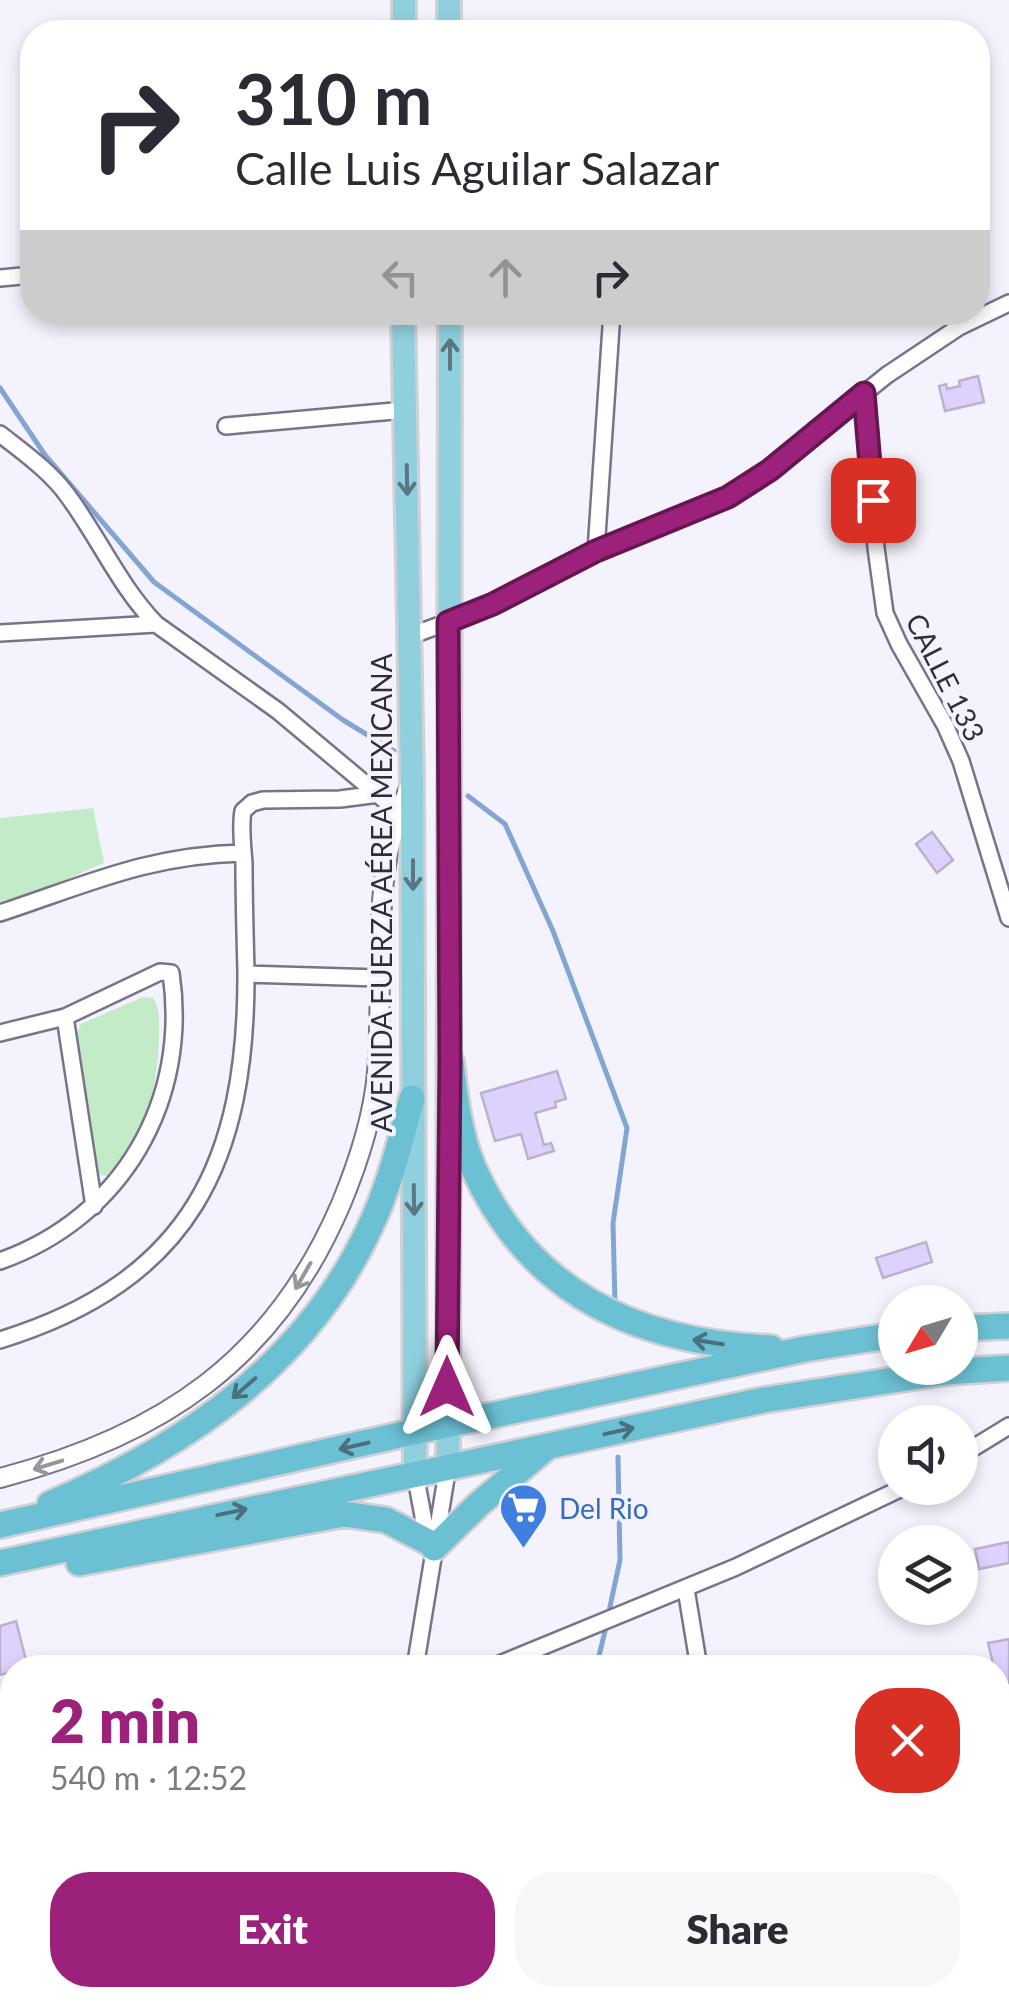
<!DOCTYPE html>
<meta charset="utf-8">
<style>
body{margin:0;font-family:Lato,sans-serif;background:#f7f7f7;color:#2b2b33;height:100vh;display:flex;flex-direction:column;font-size:38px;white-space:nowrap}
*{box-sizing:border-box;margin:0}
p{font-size:32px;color:#7c7c81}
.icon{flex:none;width:55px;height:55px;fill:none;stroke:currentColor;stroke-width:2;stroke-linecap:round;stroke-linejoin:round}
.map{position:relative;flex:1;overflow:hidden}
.panel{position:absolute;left:0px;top:1655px;width:1010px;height:352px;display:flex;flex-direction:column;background:#fff;border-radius:40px 40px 0 0;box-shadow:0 5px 15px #0003}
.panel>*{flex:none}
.top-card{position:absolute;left:20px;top:20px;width:970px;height:305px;border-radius:40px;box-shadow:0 5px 15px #0003;background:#fff;color:#2b2b33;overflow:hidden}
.needle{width:65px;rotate:232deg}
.buttons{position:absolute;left:878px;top:1285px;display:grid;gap:20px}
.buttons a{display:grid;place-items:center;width:100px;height:100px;border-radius:50%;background:#fff;box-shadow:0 5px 15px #0003;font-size:50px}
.pin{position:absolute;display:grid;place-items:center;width:85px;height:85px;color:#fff;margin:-42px;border-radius:20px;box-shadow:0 5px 15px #0006}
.me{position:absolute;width:110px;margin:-55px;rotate:0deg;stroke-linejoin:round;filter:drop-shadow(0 0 8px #0008)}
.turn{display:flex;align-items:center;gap:35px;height:210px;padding:0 50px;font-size:45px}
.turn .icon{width:130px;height:130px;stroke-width:2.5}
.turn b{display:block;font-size:70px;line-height:85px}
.lanes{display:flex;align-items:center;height:95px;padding:0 50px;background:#0003;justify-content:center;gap:50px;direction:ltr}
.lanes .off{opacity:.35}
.round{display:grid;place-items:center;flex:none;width:105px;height:105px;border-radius:40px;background:#f7f7f7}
.headline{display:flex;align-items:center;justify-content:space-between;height:170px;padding:0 50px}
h1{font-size:60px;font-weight:800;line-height:75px;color:#9b217a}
.button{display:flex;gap:20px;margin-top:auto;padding:20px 50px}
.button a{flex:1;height:115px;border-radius:40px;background:#9b217a;color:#fff;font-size:40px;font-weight:800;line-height:115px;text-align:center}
.button a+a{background:#f7f7f7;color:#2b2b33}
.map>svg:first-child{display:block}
</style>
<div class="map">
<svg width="1009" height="2007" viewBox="0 0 1009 2007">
<rect width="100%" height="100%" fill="#f4f2fc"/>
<path fill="#c3ebc8" d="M93 808 104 863 54 885 0 902V818Z
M143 997 153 998C161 1010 159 1023 159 1037 158 1087 145 1141 106 1176L99 1175 93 1167 77 1033 81 1024Z"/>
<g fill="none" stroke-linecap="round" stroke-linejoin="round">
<path stroke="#82a5d3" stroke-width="5" d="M0 388 45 455 154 582 343 720 394 751
M468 796 505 824 553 931 627 1128 613 1223 615 1304
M608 1616 620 1560 618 1457
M596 1668 606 1627
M904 1995 916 2007"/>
</g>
<path fill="#ddd1fe" stroke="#b9b2cb" stroke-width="2.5" d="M978 376 984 402 945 411 939 386 946 384 947 389 960 386 959 381Z
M932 832 953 860 937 873 916 844Z
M557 1071 566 1099 555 1102 556 1107 535 1113 544 1145 551 1143 554 1151 528 1159 521 1134 495 1141 481 1093Z
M926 1242 932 1262 883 1278 876 1258Z
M1009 1542V1563L979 1569 975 1549Z
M16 1621 28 1668H12L10 1690 6 1673 0 1675V1626Z
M1009 1639V1683L998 1685V1668H994L988 1643Z"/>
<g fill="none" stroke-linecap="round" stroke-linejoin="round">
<defs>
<path id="minor" d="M0 278 32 275
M864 393 876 548 885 613 899 644 945 725 961 761 1009 918
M226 426 405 410
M0 434C24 453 50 471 68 496 99 538 120 587 156 624
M596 551 612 312
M0 633 156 624 278 711 400 813
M410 636 470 614 596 551 728 497 770 469 887 375 959 327 1009 303
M0 913C88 884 148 855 243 853
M246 974 379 978
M65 1017 94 1206
M0 1033 65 1017 160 972 171 973C190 1101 122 1218 0 1261
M0 1340C191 1281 247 1161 246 971 245 935 244 900 244 864 243 847 240 828 243 811L252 803 263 800 340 799 379 794
M960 1456 1009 1426
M415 1473 428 1543
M686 1589 699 1668
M415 1668 448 1466
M490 1668 736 1567 902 1488
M998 1817 1009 1815
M0 1863 12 1858
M82 2007V1995
M363 2007V1995
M710 2007H715"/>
<path id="tertiary" d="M0 1478C161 1436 274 1361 341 1204 358 1163 373 1118 377 1073 383 1000 375 925 388 853 392 831 401 809 409 788"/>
<path id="primary" d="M449 0V32
M404 32V0
M403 312 412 778 415 1473
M448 1466 450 312"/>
<path id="trunk" d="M451 1062C455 1097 459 1134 473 1167 529 1294 638 1343 771 1348
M960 1328 1009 1326
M50 1504C184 1447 307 1364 370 1227 390 1186 400 1141 412 1098
M0 1525 413 1432 805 1349 895 1335
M434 1548 479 1504 546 1448
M0 1563 764 1400 946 1372 1009 1368
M79 1563 344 1514 386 1520 428 1542"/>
</defs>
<use href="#minor" stroke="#79738a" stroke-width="20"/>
<use href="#tertiary" stroke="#79738a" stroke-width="22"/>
<use href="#primary" stroke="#d1d1d3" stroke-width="28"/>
<use href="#trunk" stroke="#d1d1d3" stroke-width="30"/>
<use href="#minor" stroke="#fff" stroke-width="15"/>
<use href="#tertiary" stroke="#fff" stroke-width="18"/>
<use href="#primary" stroke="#90d0de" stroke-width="22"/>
<use href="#trunk" stroke="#6bc0d3" stroke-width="25"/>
</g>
<defs><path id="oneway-shaft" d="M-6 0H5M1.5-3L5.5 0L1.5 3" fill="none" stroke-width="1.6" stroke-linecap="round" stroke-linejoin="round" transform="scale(2.5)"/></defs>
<g stroke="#5b7682">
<use href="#oneway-shaft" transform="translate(450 354) rotate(-90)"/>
<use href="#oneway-shaft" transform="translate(407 480) rotate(89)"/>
<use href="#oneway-shaft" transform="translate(413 875) rotate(90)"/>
<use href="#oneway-shaft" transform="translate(414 1200) rotate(89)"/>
</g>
<g stroke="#97969b">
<use href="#oneway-shaft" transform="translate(303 1276) rotate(120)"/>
<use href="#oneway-shaft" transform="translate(48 1465) rotate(163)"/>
</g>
<g stroke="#4a6f7d">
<use href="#oneway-shaft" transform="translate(708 1342) rotate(-171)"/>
<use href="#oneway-shaft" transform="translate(244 1388) rotate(139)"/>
<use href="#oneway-shaft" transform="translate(619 1431) rotate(-12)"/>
<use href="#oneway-shaft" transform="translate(354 1446) rotate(167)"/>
<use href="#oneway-shaft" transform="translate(232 1512) rotate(-12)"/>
</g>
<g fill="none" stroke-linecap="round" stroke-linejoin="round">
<defs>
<path id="route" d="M447 1387 450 1062 448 622 493 604 596 551 728 497 770 470 864 393 873 500"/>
</defs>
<use href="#route" stroke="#65154f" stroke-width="25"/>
<use href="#route" stroke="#9b217a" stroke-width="18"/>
</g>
<defs>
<symbol id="supermarket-pin" viewBox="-11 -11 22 30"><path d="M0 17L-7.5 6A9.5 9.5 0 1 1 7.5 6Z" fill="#3f7fe0" stroke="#f4f2fc"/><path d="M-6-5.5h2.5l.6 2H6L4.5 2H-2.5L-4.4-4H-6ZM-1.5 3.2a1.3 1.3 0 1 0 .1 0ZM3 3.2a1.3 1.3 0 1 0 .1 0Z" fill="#fff"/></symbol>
</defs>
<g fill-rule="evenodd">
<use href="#supermarket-pin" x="496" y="1480" width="55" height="75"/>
</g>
<g text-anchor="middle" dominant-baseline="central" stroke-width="8" stroke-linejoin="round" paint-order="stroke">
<g font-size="28" fill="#2f2d37" stroke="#f4f2fc">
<text transform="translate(946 677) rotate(63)">CALLE 133</text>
<text transform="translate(381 893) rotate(-90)">AVENIDA FUERZA AÉREA MEXICANA</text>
</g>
<g font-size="28" fill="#366cbe" stroke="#f4f2fc" text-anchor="start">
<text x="559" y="1508">Del Rio</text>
</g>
</g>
</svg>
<div class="buttons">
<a><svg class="needle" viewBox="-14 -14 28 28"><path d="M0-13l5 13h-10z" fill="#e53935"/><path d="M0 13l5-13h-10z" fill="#7c7c81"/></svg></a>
<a><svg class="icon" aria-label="sound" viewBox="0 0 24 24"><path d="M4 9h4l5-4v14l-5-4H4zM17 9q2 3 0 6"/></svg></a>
<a><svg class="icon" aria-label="layers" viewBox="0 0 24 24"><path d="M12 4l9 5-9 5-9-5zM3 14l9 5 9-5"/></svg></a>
</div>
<div class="pin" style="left:873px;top:500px;background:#d93025"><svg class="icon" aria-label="arrive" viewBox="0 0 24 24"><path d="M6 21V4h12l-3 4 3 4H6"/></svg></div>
<svg class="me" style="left:447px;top:1387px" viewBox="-20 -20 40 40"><path d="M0-17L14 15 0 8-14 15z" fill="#9b217a" stroke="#fff" stroke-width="4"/></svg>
<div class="top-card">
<div class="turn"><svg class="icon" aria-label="right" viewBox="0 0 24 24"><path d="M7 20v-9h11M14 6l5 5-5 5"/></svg><div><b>310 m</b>Calle Luis Aguilar Salazar</div></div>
<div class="lanes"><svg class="icon off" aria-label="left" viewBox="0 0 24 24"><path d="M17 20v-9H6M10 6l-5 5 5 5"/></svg><svg class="icon off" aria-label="ahead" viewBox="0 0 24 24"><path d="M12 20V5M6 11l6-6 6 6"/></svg><svg class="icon" aria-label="right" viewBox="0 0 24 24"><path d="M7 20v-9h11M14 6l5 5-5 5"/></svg></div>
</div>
<section class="panel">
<div class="headline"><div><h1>2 min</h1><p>540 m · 12:52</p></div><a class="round" style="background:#d93025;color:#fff"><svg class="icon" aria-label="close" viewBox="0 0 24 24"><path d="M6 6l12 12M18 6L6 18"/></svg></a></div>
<div class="button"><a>Exit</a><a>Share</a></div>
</section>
</div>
